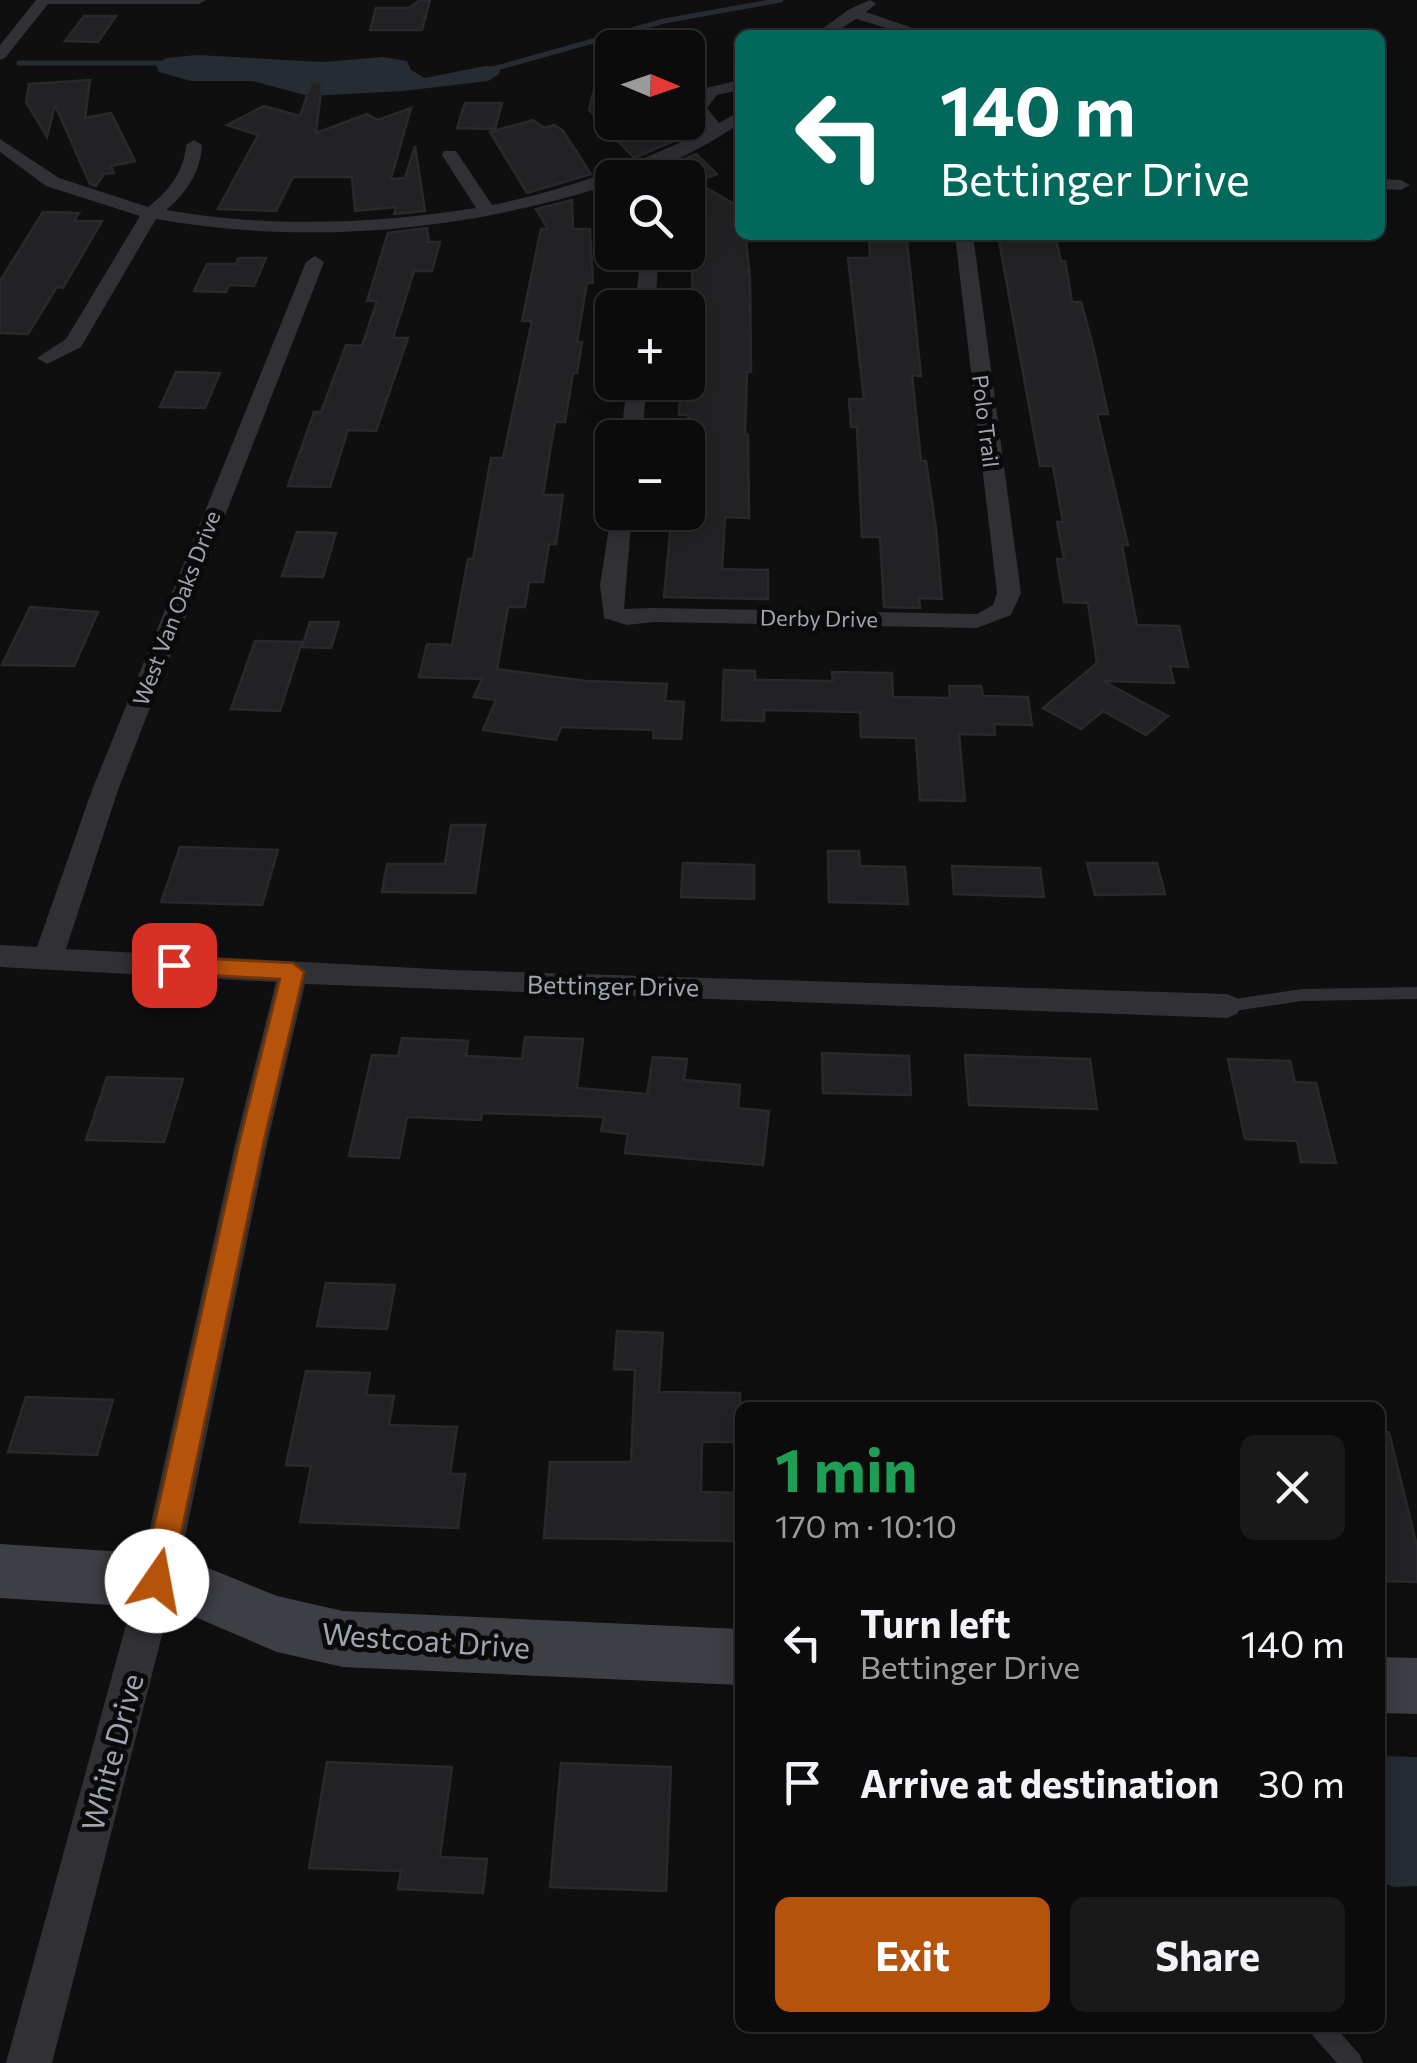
<!DOCTYPE html>
<meta charset="utf-8">
<style>
body{margin:0;font-family:Commissioner,sans-serif;background:#19191a;color:#f1f3f6;height:100vh;display:flex;flex-direction:column;font-size:38px;white-space:nowrap}
*{box-sizing:border-box;margin:0}
p{font-size:32px;color:#9a9b9d}
.icon{flex:none;width:55px;height:55px;fill:none;stroke:currentColor;stroke-width:2;stroke-linecap:round;stroke-linejoin:round}
.map{position:relative;flex:1;overflow:hidden}
.sheet{position:absolute;left:735px;top:1402px;width:650px;height:630px;display:flex;flex-direction:column;background:#0b0b0c;border-radius:15px;box-shadow:0 5px 25px #0003,0 0 0 2px #2b2b2d}
.sheet>*{flex:none}
.hud{position:absolute;left:735px;top:30px;width:650px;height:210px;border-radius:15px;box-shadow:0 5px 25px #0003,0 0 0 2px #2b2b2d;background:#00695c;color:#fff;overflow:hidden}
.needle{width:65px;rotate:92deg}
.buttons{position:absolute;left:595px;top:30px;display:grid;gap:20px}
.buttons a{display:grid;place-items:center;width:110px;height:110px;border-radius:15px;background:#0b0b0c;box-shadow:0 5px 25px #0003,0 0 0 2px #2b2b2d;font-size:50px}
.pin{position:absolute;display:grid;place-items:center;width:85px;height:85px;color:#fff;margin:-42px;border-radius:20px;box-shadow:0 5px 15px #0006}
.me{position:absolute;width:110px;margin:-55px;rotate:12deg;stroke-linejoin:round;filter:drop-shadow(0 0 8px #0008)}
.turn{display:flex;align-items:center;gap:35px;height:210px;padding:0 40px;font-size:45px}
.turn .icon{width:130px;height:130px;stroke-width:2.5}
.turn b{display:block;font-size:70px;line-height:85px}
.round{display:grid;place-items:center;flex:none;width:105px;height:105px;border-radius:15px;background:#19191a}
.head{display:flex;align-items:center;justify-content:space-between;height:170px;padding:0 40px}
h1{font-size:60px;font-weight:700;line-height:75px;color:#1e9e55}
.cta{display:flex;gap:20px;margin-top:auto;padding:20px 40px}
.cta a{flex:1;height:115px;border-radius:15px;background:#b45309;color:#fff;font-size:40px;font-weight:700;line-height:115px;text-align:center}
.cta a+a{background:#19191a;color:#f1f3f6}
ul{padding:0;list-style:none}
li{display:flex;align-items:center;gap:30px;height:140px;padding:0 40px}
li div{flex:1}
li b{display:block;font-size:38px}
li em{font-style:normal}
.map>svg:first-child{display:block}
</style>
<div class="map">
<svg width="1417" height="2063" viewBox="0 0 1417 2063">
<rect width="100%" height="100%" fill="#0f0f10"/>
<path fill="#262c33" d="M197 55 322 62 383 57 407 61 411 70 425 78 485 66 501 67 499 74 488 81 403 91 309 96 252 81H191L159 72 156 65 166 58Z
M1380 1756 1417 1757V1886L1394 1887 1380 1881Z"/>
<g fill="none" stroke-linecap="round" stroke-linejoin="round">
<path stroke="#262c33" stroke-width="5" d="M19 63H170
M493 69 664 21 781 0"/>
</g>
<path fill="#222224" stroke="#29292c" stroke-width="2.5" d="M420 0H430L422 30H370L376 8H409Z
M84 16H116L98 42 65 41Z
M604 49 612 50V122H665L681 138 634 158 589 110Z
M90 80 85 118 111 113 135 161 111 166 114 173 104 174 96 186 90 184 55 105 47 137 26 102 29 84Z
M312 81 322 84 316 133 367 114 378 120 411 108 391 179 405 178 415 146 425 211 394 214 396 207 355 211 352 177H293L276 211 218 209 258 135 227 125 264 106 300 116Z
M465 103H502L495 129 457 128Z
M533 120 545 128 554 125 563 131 591 174 527 193 490 132Z
M696 154 717 174 696 182 734 204 740 215V235L752 239H746L750 279 751 372H747L745 435H748L749 518 725 517 722 569 768 570V599L664 597 672 512H688V415H679L681 384H700L703 328H698L699 312 693 311 692 267H701L699 233 688 209V178L649 174Z
M572 200 573 229H590L593 283H587L577 342H582L577 373H573L565 422H555L543 495H563L556 544H549L543 582H529L525 607H508L497 669 586 681 667 684 665 701 684 702 681 739 653 738 654 730 561 727 556 740 483 730 496 700 474 697 482 679 419 677 427 644 452 645 468 559H473L491 458H503L532 321H522L541 229H548L536 209Z
M43 212 79 213 74 221H102L63 288 57 287 28 334 0 333V281Z
M427 228 429 242H440L432 271H414L393 338H408L376 431 348 430 330 487 288 486 314 412H321L346 345 362 346 377 301H367L388 233Z
M869 235H906L909 259 921 376 912 375 921 461H926L936 529 942 599 919 598 920 608 884 607 880 537H862L857 427H851L849 399H864L848 258H870Z
M998 235H1055L1061 261H1065L1072 302H1081L1093 346 1108 414H1097L1128 545H1122L1137 625 1179 626 1188 667 1170 666 1174 683 1103 681 1168 716 1146 735 1103 711 1081 729 1043 708 1097 663 1088 603 1064 602 1057 559H1064L1057 522H1063L1053 466H1040Z
M238 258H266L254 286 229 285 226 292 194 291 207 264H236Z
M176 372 220 373 205 408 160 407Z
M297 532 336 533 323 577 282 576Z
M30 607 98 612 74 666 2 665Z
M310 622H339L331 648 302 647Z
M255 641 302 642 280 711 231 709Z
M724 670 755 671V680L833 681 832 672 892 673 893 697 950 698 949 686H981L983 696 1028 697 1032 725 994 724 995 735 959 734 965 801 920 800 916 738 861 737 860 712 764 710V721L722 720Z
M451 825H485L475 893 382 892 387 864H445Z
M180 847 278 850 262 905 161 902Z
M828 851H859L860 866 905 867 908 904 829 902Z
M683 863 754 865V899L681 897Z
M1087 863H1157L1165 894 1095 895Z
M952 866 1040 868 1044 897 954 894Z
M525 1037 583 1039 577 1088 647 1094 653 1057 687 1059 684 1080 740 1085 738 1108 769 1111 763 1165 625 1153 628 1134 601 1131 604 1117 482 1113 481 1120 407 1117 399 1158 349 1156 372 1055 398 1056 402 1038 468 1041 466 1056 522 1059Z
M822 1053 909 1056 911 1095 823 1093Z
M965 1055 1090 1059 1097 1109 969 1105Z
M1228 1059 1290 1061 1295 1082 1316 1083 1336 1163 1301 1162 1297 1141 1245 1139Z
M107 1077 183 1079 164 1142 86 1140Z
M326 1283 395 1285 387 1329 317 1326Z
M617 1331 663 1333 659 1392 740 1393V1442H702L701 1492 740 1493V1541L544 1538 550 1462H631L635 1370 614 1369Z
M306 1371 370 1373 366 1395 394 1396 389 1425 457 1427 450 1474H465L458 1528 300 1522 311 1466 286 1465Z
M26 1397 113 1400 97 1455 8 1452Z
M1389 1432 1417 1546V1582L1380 1581V1433Z
M327 1762 452 1767 440 1857 487 1859 483 1893 398 1889 401 1871 309 1868Z
M561 1763 671 1767 666 1891 550 1887Z"/>
<g fill="none" stroke-linecap="round" stroke-linejoin="round">
<path fill="#303035" fill-rule="evenodd" d="M1417 987V999L1302 1001 1227 1012 1222 1010 1220 1006 1222 1002 1227 1000 1302 989Z
M1310 2028H1336L1360 2055 1363 2063H1337L1313 2036Z"/>
<path fill="#303035" fill-rule="evenodd" d="M36 0H206L199 4H48L5 58 0 60V45Z
M870 0 876 4 866 12 933 35H910L856 19 831 35H814L848 10Z
M740 80V90L717 95 707 108 719 123 740 111V123C709 145 649 178 612 178V184C466 231 308 246 156 219L81 347 47 364 37 358 66 339 140 216 46 186 0 152V139L59 178 148 207C169 191 184 172 186 145L194 140 202 145C201 171 186 194 166 210 268 228 374 224 476 208L442 155 444 151H456L492 205C571 189 635 164 707 130L691 108 706 88Z
M1380 179 1401 180 1410 185 1401 190 1380 189Z
M955 235H973L1021 593 1011 615 977 628 654 622 627 625 604 618 600 585 612 508V512H632L624 609 654 608 977 614 993 605 997 593Z
M641 252H659L655 308H635Z
M315 256 324 262 118 790 66 949 452 970 1227 994 1237 998 1242 1006 1237 1014 1227 1018 305 984 268 1140 176 1581 52 2063H6L138 1581 236 1140 276 982 0 967V945L37 947 92 790 306 262Z
M627 382H647L642 438H621Z"/>
<path fill="#3e3f45" fill-rule="evenodd" d="M0 1544 157 1554 196 1563 277 1596 343 1611 740 1629V1685L343 1667 277 1652 195 1617 157 1608 0 1598Z
M1380 1657 1417 1658V1714L1380 1713Z"/>
</g>
<path fill="#b45309" stroke="#753606" stroke-width="2.5" d="M174 957 293 963 304 972 264 1140 171 1581 167 1591 157 1596 146 1591 142 1581 240 1140 280 979 174 973 164 965Z"/>
<g text-anchor="middle" dominant-baseline="central" stroke-width="10" stroke-linejoin="round" paint-order="stroke">
<g font-size="22" fill="#a0a4b1" stroke="#0a0a0b">
<text transform="translate(986 421) rotate(83)">Polo Trail</text>
<text transform="translate(176 608) rotate(-69)">West Van Oaks Drive</text>
<text transform="translate(819 618) rotate(1)">Derby Drive</text>
</g>
<g font-size="25" fill="#a0a4b1" stroke="#0a0a0b">
<text transform="translate(613 985) rotate(1)">Bettinger Drive</text>
</g>
<g font-size="30" fill="#a0a4b1" stroke="#0a0a0b">
<text transform="translate(426 1639) rotate(4)">Westcoat Drive</text>
<text transform="translate(111 1752) rotate(-75)">White Drive</text>
</g>
</g>
</svg>
<div class="buttons">
<a><svg class="needle" viewBox="-14 -14 28 28"><path d="M0-13l5 13h-10z" fill="#e53935"/><path d="M0 13l5-13h-10z" fill="#9a9b9d"/></svg></a>
<a><svg class="icon" aria-label="search" viewBox="0 0 24 24"><circle cx="10" cy="10" r="6"/><path d="M15 15l6 6"/></svg></a>
<a>+</a>
<a>−</a>
</div>
<div class="pin" style="left:174px;top:965px;background:#d93025"><svg class="icon" aria-label="arrive" viewBox="0 0 24 24"><path d="M6 21V4h12l-3 4 3 4H6"/></svg></div>
<svg class="me" style="left:157px;top:1581px" viewBox="-20 -20 40 40"><circle r="19" fill="#fff"/><path d="M0-13L10 11 0 6-10 11z" fill="#b45309"/></svg>
<div class="hud">
<div class="turn"><svg class="icon" aria-label="left" viewBox="0 0 24 24"><path d="M17 20v-9H6M10 6l-5 5 5 5"/></svg><div><b>140 m</b>Bettinger Drive</div></div>
</div>
<section class="sheet">
<div class="head"><div><h1>1 min</h1><p>170 m · 10:10</p></div><a class="round"><svg class="icon" aria-label="close" viewBox="0 0 24 24"><path d="M6 6l12 12M18 6L6 18"/></svg></a></div>
<ul>
<li><svg class="icon" aria-label="left" viewBox="0 0 24 24"><path d="M17 20v-9H6M10 6l-5 5 5 5"/></svg><div><b>Turn left</b><p>Bettinger Drive</p></div><em>140 m</em></li>
<li><svg class="icon" aria-label="arrive" viewBox="0 0 24 24"><path d="M6 21V4h12l-3 4 3 4H6"/></svg><div><b>Arrive at destination</b></div><em>30 m</em></li>
</ul>
<div class="cta"><a>Exit</a><a>Share</a></div>
</section>
</div>
